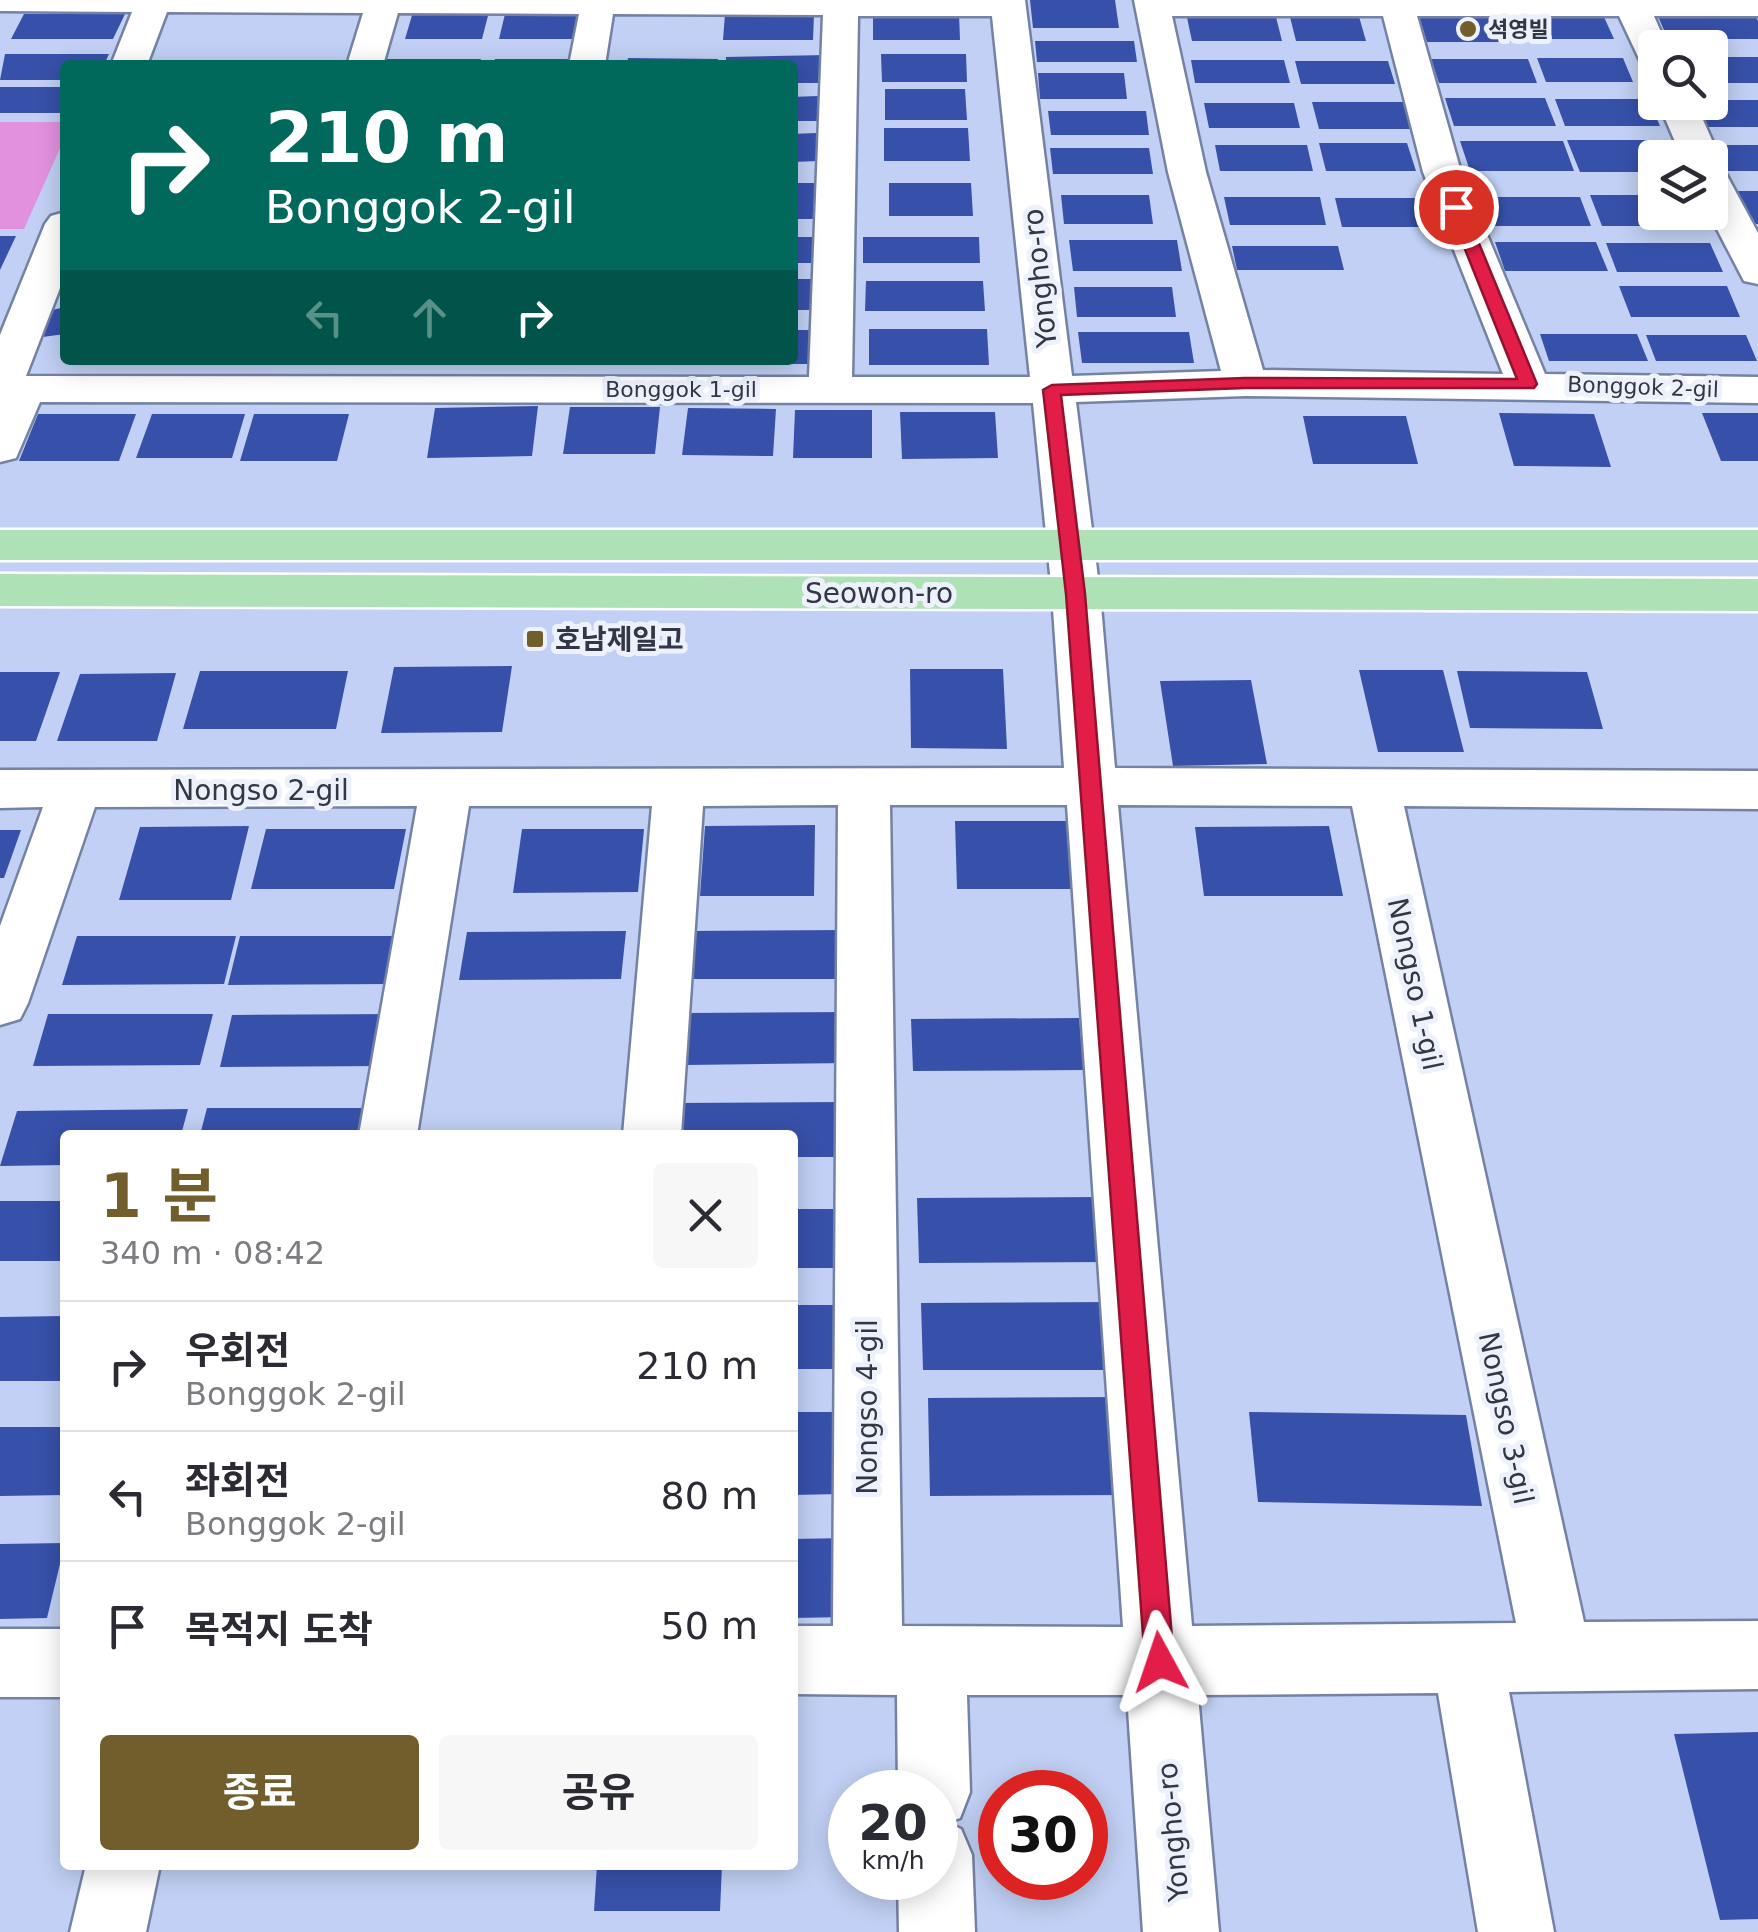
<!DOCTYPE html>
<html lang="ko">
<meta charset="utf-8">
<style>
body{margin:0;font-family:"DejaVu Sans","Noto Sans KR",sans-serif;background:#f7f7f7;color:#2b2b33;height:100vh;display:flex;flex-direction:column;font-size:38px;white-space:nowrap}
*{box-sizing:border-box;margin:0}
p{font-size:32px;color:#7c7c81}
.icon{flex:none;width:55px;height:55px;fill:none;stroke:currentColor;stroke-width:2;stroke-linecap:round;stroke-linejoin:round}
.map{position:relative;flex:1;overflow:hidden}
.sheet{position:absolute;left:60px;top:1130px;width:738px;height:740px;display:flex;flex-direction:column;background:#fff;border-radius:10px;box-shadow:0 5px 25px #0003}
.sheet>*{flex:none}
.hud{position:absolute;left:60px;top:60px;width:738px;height:305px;border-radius:10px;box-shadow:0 5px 25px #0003;background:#00695c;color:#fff;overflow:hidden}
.fabs{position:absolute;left:1638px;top:30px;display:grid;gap:20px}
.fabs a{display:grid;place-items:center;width:90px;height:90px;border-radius:10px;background:#fff;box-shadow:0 5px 25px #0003;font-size:50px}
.speed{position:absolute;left:828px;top:1770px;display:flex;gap:20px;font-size:50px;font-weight:700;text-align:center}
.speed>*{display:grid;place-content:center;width:130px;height:130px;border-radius:50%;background:#fff;box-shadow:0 5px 25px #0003;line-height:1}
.speed small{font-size:25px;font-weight:400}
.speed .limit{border:15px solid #d22;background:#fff;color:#111}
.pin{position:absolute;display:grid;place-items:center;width:85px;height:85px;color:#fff;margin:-42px;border:5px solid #fff;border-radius:50%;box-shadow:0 2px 10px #0007}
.me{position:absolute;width:110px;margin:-55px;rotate:355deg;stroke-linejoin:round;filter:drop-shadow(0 0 8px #0008)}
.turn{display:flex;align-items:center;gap:35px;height:210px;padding:0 40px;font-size:45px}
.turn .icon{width:130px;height:130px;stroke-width:2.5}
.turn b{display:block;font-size:70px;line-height:85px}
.lanes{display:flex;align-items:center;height:95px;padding:0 40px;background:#0003;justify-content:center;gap:50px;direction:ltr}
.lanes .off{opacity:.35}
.round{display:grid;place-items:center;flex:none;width:105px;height:105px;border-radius:10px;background:#f7f7f7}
.headline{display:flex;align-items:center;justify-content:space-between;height:170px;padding:0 40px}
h1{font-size:60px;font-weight:700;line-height:75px;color:#715e2c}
.button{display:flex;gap:20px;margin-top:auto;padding:20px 40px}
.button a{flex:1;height:115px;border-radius:10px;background:#715e2c;color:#fff;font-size:40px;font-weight:700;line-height:115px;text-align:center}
.button a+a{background:#f7f7f7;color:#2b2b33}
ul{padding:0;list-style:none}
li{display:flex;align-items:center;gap:30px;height:130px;padding:0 40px;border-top:2px solid #e1e1e2}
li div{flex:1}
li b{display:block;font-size:38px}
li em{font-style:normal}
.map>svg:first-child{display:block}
</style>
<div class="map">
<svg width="1758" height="1932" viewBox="0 0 1758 1932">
<rect width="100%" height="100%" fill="#c1d0f4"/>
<path fill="#e291df" d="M0 122H65V137L24 229H0Z"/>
<path fill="#3751aa" d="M1030 0H1115L1119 28H1033Z
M413 12H489L482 39H405Z
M1656 12H1753L1758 21V39H1668Z
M873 13H959L960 40H873Z
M1186 13H1275L1282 41H1192Z
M1289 13H1358L1366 41H1296Z
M24 14H125L113 39H11Z
M505 14H578L573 39H499Z
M725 14H814L813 40H723Z
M1419 17H1508L1518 42H1427Z
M1517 17H1604L1614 39H1526Z
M1035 41H1134L1137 62H1037Z
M5 54H109L104 65H65V80H0Z
M881 54H966L967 82H882Z
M827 55 826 83H792V65H726V57Z
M1710 57H1758V83H1710Z
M628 58 718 59V65H627Z
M1537 58H1623L1633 82H1546Z
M385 59H481L479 65H383Z
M495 59H579L578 65H494Z
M1431 59H1528L1537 83H1439Z
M1191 60H1284L1290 83H1195Z
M1295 61H1388L1395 84H1301Z
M1038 73H1124L1127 99H1040Z
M0 87H65V113H0Z
M885 89H965L967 120H885Z
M818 96 819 121H792V97Z
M1445 98H1545L1556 126H1454Z
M1555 99H1648L1660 126H1565Z
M1710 100H1758V127H1702L1691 102Z
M1312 102H1403L1411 129H1319Z
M1204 103H1294L1300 128H1209Z
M1048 111H1146L1149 135H1051Z
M884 128H968L970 161H884Z
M816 133 819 161 792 162V134Z
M1567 140H1664L1671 158H1655V172H1580Z
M1460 141H1563L1574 171H1470Z
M1319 143H1407L1416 171H1326Z
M1215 145H1307L1313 171H1220Z
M1713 145H1758V171H1725Z
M1050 148H1149L1153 174H1053Z
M792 183H817L815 219H792Z
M889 183H971L973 216H889Z
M1733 191H1758V224H1749Z
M1061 195H1149L1153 224H1064Z
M1590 195H1655V212H1697L1703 226H1602Z
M1224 197H1320L1326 225H1230Z
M1476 197H1580L1591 226H1485Z
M1335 198H1420L1428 227H1342Z
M0 236H16L0 270Z
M792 237H815L816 263H792Z
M863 237H979L980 263H863Z
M1069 240H1177L1182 271H1073Z
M1495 242H1596L1608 271H1505Z
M1606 243H1710L1723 272H1617Z
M1232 246H1338L1344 270H1237Z
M792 279H823L820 310H792Z
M866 281H983L985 311H865Z
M1619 286H1727L1740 317H1631Z
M1074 287H1172L1176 317H1077Z
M65 307V334L35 338 44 312Z
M869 329H987L989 365H869Z
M792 330H818V364H709L710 360H792Z
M1078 332H1189L1194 363H1082Z
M1540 334H1637L1648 361H1549Z
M1646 335H1746L1757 361H1656Z
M538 406 532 456 427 458 435 408Z
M570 407H660L655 454H563Z
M688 408 776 409 773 456 682 455Z
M795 410H872V458H793Z
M900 412H995L998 458 902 459Z
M1499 413 1594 414 1611 467 1514 466Z
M1702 413H1758V461H1721Z
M38 414H136L119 461H19Z
M152 414H245L232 458H136Z
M254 414H349L337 461H240Z
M1303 416H1406L1418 464H1313Z
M512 666 502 732 381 733 394 667Z
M910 669H1003L1007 749 911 748Z
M1359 670H1443L1464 752H1378Z
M200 671H348L336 729H183Z
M1457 671 1587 672 1603 729 1470 728Z
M0 672H60L36 741H0Z
M176 673 157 741H57L80 674Z
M1251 680 1267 764 1173 766 1160 681Z
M955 821H1066L1072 889H957Z
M815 825 814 896H700L705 826Z
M249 826 231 900H119L140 827Z
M1329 826 1343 896H1204L1195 827Z
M266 829H406L394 889H251Z
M522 829H644L638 892 513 893Z
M0 830H21L4 878H0Z
M846 930V979H684L687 931Z
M626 931 621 979 459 980 467 932Z
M77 936H236L224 984 62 985Z
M240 936H400L391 984 228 985Z
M852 1012V1063L685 1065 688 1013Z
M48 1014H213L200 1065 33 1066Z
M397 1014 387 1066 220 1067 232 1015Z
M1079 1018 1084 1070 913 1071 911 1019Z
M845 1102V1157H792V1135H673L675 1103Z
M207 1108H377L372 1135H200Z
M188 1109 181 1135H65V1165L0 1166 17 1111Z
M1102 1197 1108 1262 919 1263 917 1198Z
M0 1201H65V1261H0Z
M792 1209H846L845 1268H792Z
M1116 1302 1122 1370H923L921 1303Z
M792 1305H842L841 1369H792Z
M65 1316V1381H0V1317Z
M1124 1397 1133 1495 930 1496 928 1398Z
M792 1412H841L840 1494 792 1495Z
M1249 1412 1466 1415 1482 1506 1258 1502Z
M0 1427H65V1495L0 1496Z
M848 1538V1617L792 1618V1539Z
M65 1543 47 1618 0 1619V1544Z
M1758 1732V1919L1720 1920 1674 1734Z
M597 1865H722L720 1911H594Z"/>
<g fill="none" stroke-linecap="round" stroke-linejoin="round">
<defs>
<path id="minor" d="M0 0H1025L1072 376 1221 371 1168 172 1134 0H1758V16H1654L1668 48H1655V68L1642 65 1619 16H1417L1461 172 1545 374 1758 377V403L1245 396 1076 402 1100 594 1115 768 1758 771V809L1404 806 1584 1622 1758 1621V1689L1509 1692 1554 1932H1478L1438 1693 1198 1695 1219 1932H1143L1127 1695H967L970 1792 960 1818 947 1823 961 1829 972 1855 975 1932H899L898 1878H935V1792H898L897 1695 792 1694V1626H833L838 805 703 806 681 1135H623L652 806H469L417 1135H359L417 806 95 807 28 1003 20 1019 0 1025V926L43 807 0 808V770L1064 768 1052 594 1033 403 40 402 16 458 0 462V335L45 224 51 216 65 212V275L26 376 809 377 823 15 613 14 605 65H569L579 14 398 13 383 65H347L363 13 167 12 147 65H111L132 12 0 11ZM858 16H992L1030 377H852ZM1172 16H1383L1423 172 1503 374 1263 370 1206 172ZM890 805H1067L1123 1627 902 1626ZM1118 805 1352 806 1516 1623 1192 1626Z
M1658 102H1695L1720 158 1711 167 1724 170 1758 233V284L1744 281 1708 212 1710 158H1682Z
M0 1629H65V1697H0Z
M86 1865H160L146 1932H70Z"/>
<path id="major" d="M0 530H1758V560H0Z
M0 574 1758 579V611L0 606Z"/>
</defs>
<use href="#minor" stroke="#7482a3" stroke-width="5"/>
<use href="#major" stroke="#fff" stroke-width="5"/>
<use href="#minor" fill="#fff" fill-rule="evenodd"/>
<use href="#major" fill="#aee2b6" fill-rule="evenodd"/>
</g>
<path fill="#e11d48" stroke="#92132f" stroke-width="2.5" d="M1456 202 1464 207 1537 384 1534 388H1245L1061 395 1085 594 1174 1662 1170 1672 1160 1676 1149 1672 1145 1662 1066 594 1043 390 1052 385 1245 378 1517 379 1448 207Z"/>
<g fill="#715e2c" stroke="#ecf1fc" stroke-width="4">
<circle cx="1468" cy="29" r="10"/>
<rect x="525" y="629" width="20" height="20" rx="5"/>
</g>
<g text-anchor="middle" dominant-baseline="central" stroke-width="10" stroke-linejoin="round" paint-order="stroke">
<g font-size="22" font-weight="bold" fill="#323746" stroke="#ecf1fc" text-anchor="start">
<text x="1488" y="29">셕영빌</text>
</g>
<g font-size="22" fill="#323746" stroke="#ecf1fc">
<text transform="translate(1643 387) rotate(2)">Bonggok 2-gil</text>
<text x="681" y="389">Bonggok 1-gil</text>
</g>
<g font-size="28" fill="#323746" stroke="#ecf1fc">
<text transform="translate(1040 278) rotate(-96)">Yongho-ro</text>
<text x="879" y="593">Seowon-ro</text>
<text x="261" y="790">Nongso 2-gil</text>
<text transform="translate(1415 984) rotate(78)">Nongso 1-gil</text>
<text transform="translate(867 1407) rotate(-90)">Nongso 4-gil</text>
<text transform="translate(1506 1418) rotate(78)">Nongso 3-gil</text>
<text transform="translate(1173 1832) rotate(-95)">Yongho-ro</text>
</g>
<g font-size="28" font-weight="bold" fill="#323746" stroke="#ecf1fc" text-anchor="start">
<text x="555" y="639">호남제일고</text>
</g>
</g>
</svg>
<div class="fabs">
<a><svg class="icon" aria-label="search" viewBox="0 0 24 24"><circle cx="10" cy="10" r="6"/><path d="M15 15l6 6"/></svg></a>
<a><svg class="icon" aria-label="layers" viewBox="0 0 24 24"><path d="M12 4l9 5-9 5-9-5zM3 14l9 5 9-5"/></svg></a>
</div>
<div class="speed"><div>20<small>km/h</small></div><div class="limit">30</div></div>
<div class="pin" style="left:1456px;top:207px;background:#d93025"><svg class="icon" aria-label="arrive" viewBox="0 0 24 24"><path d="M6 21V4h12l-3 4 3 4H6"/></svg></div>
<svg class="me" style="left:1160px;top:1662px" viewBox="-20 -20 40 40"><path d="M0-17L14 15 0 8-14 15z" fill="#e11d48" stroke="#fff" stroke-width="4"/></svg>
<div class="hud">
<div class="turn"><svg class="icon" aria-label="right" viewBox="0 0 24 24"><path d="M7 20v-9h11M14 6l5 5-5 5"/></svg><div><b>210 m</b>Bonggok 2-gil</div></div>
<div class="lanes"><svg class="icon off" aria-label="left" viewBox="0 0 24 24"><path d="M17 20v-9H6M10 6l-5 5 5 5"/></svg><svg class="icon off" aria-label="ahead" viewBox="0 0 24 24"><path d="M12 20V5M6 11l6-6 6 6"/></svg><svg class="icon" aria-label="right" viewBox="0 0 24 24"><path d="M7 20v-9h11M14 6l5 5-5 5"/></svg></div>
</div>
<section class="sheet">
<div class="headline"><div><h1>1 분</h1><p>340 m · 08:42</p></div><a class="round"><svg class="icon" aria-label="close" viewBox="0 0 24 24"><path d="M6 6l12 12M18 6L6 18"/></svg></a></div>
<ul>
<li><svg class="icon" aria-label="right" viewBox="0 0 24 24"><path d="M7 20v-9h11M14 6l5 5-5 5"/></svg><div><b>우회전</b><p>Bonggok 2-gil</p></div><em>210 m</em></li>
<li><svg class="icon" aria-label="left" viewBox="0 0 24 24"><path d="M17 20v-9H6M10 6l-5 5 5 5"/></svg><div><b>좌회전</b><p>Bonggok 2-gil</p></div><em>80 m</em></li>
<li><svg class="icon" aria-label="arrive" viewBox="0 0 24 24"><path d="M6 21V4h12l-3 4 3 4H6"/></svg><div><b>목적지 도착</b></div><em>50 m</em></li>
</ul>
<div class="button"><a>종료</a><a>공유</a></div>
</section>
</div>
